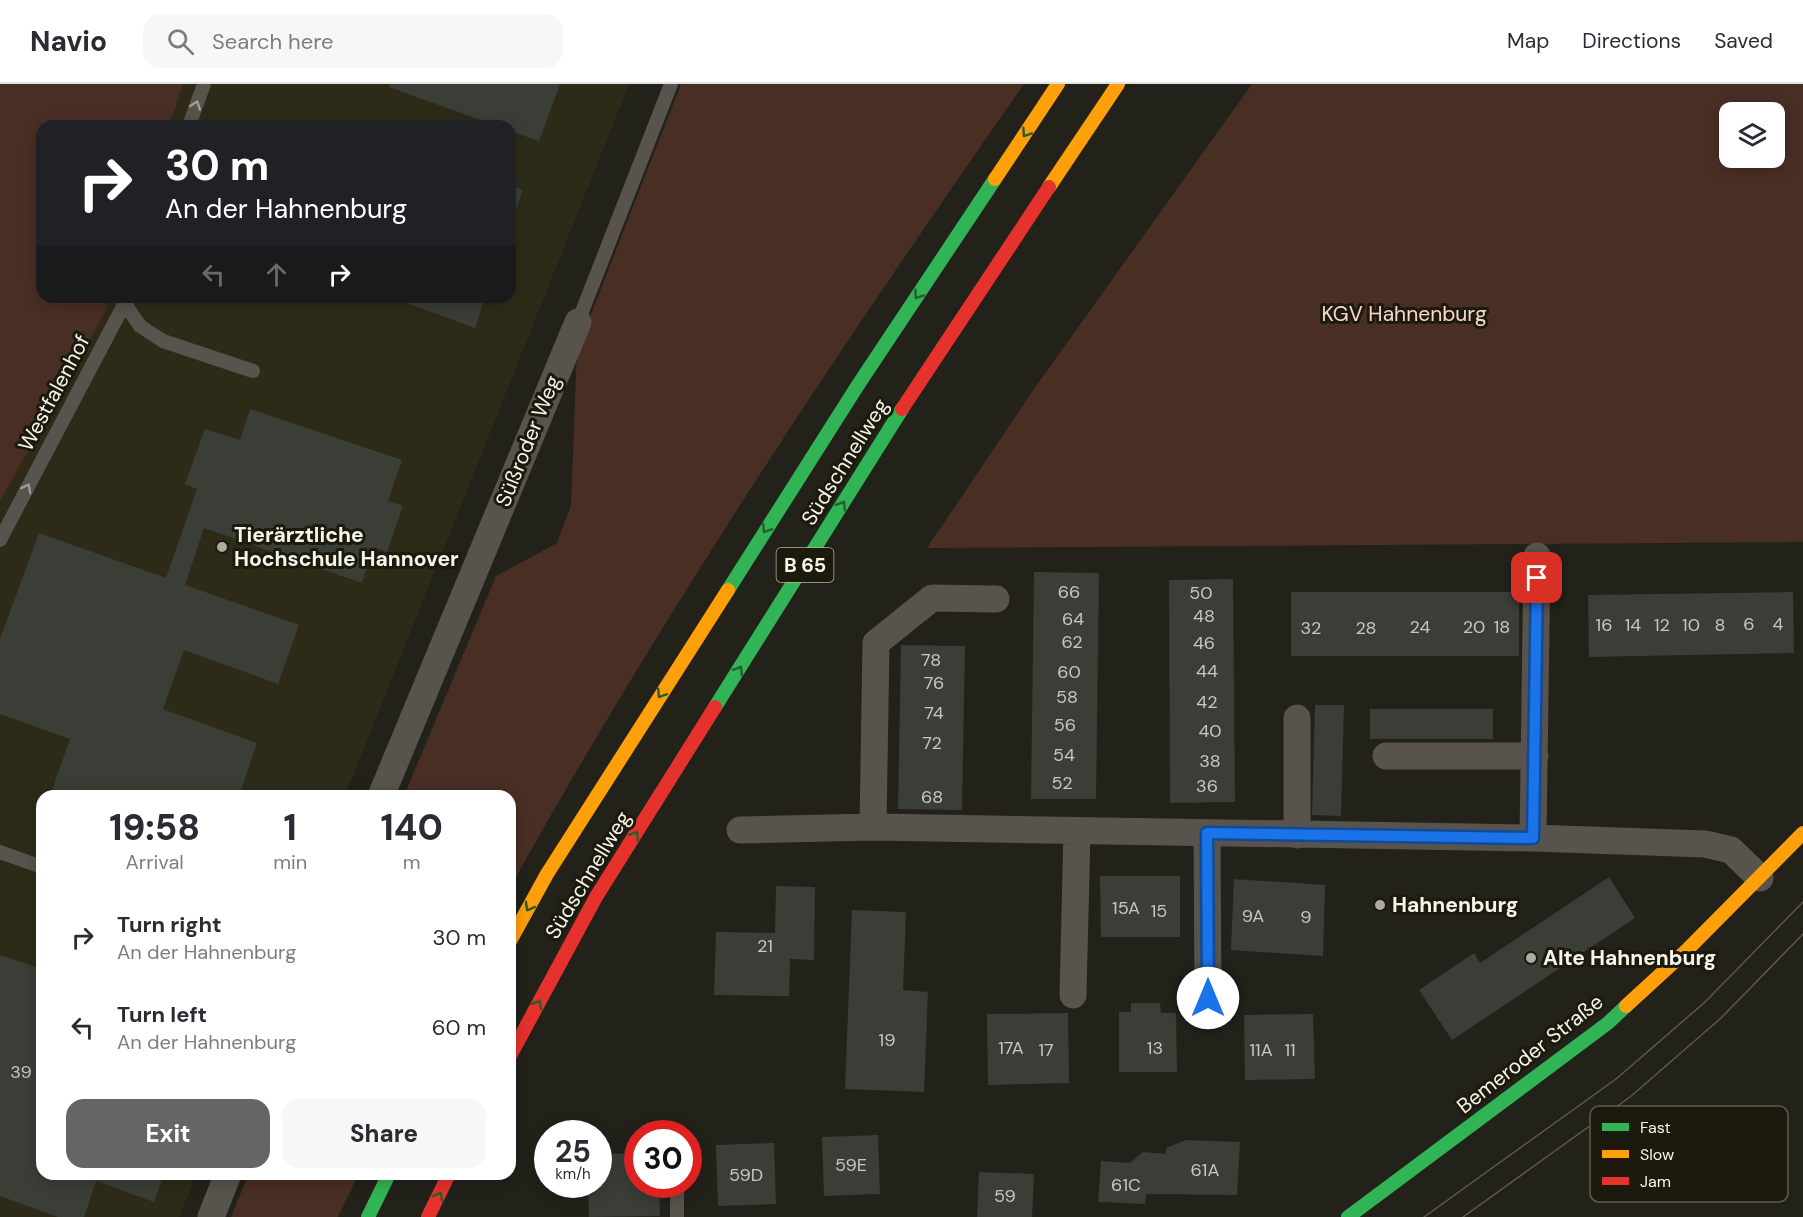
<!DOCTYPE html>
<meta charset="utf-8">
<style>
body{margin:0;font-family:"DM Sans",sans-serif;background:#f7f7f7;color:#2b2b33;height:100vh;display:flex;flex-direction:column;font-size:22px;white-space:nowrap}
*{box-sizing:border-box;margin:0}
p{font-size:20px;color:#7c7c81}
.icon{flex:none;width:33px;height:33px;fill:none;stroke:currentColor;stroke-width:2;stroke-linecap:round;stroke-linejoin:round}
.map{position:relative;flex:1;overflow:hidden}
.sheet{position:absolute;left:36px;top:706px;width:480px;height:390px;display:flex;flex-direction:column;background:#fff;border-radius:18px;box-shadow:0 3px 15px #0003}
.sheet>*{flex:none}
.guide{position:absolute;left:36px;top:36px;width:480px;height:183px;border-radius:18px;box-shadow:0 3px 15px #0003;background:#202124;color:#fff;overflow:hidden}
.buttons{position:absolute;left:1719px;top:18px;display:grid;gap:12px}
.buttons a{display:grid;place-items:center;width:66px;height:66px;border-radius:12px;background:#fff;box-shadow:0 3px 15px #0003;font-size:30px}
.speed{position:absolute;left:534px;top:1036px;display:flex;gap:12px;font-size:30px;font-weight:700;text-align:center}
.speed>*{display:grid;place-content:center;width:78px;height:78px;border-radius:50%;background:#fff;box-shadow:0 3px 15px #0003;line-height:1}
.speed small{font-size:15px;font-weight:400}
.speed .limit{border:9px solid #d22;background:#fff;color:#111}
.pin{position:absolute;display:grid;place-items:center;width:51px;height:51px;color:#fff;margin:-26px;border-radius:12px;box-shadow:0 3px 9px #0006}
.me{position:absolute;width:66px;margin:-33px;rotate:0deg;stroke-linejoin:round;filter:drop-shadow(0 0 4px #0008)}
.turn{display:flex;align-items:center;gap:21px;height:126px;padding:0 30px;font-size:27px}
.turn .icon{width:78px;height:78px;stroke-width:2.5}
.turn b{display:block;font-size:42px;line-height:51px}
.lanes{display:flex;align-items:center;height:57px;padding:0 30px;background:#0003;justify-content:center;gap:30px;direction:ltr}
.lanes .off{opacity:.35}
.eta{display:flex;justify-content:space-evenly;align-items:center;height:102px;text-align:center}
.eta b{font-size:36px;font-weight:800;line-height:42px}
.button{display:flex;gap:12px;margin-top:auto;padding:12px 30px}
.button a{flex:1;height:69px;border-radius:18px;background:#656565;color:#fff;font-size:24px;font-weight:800;line-height:69px;text-align:center}
.button a+a{background:#f7f7f7;color:#2b2b33}
ul{padding:0;list-style:none}
li{display:flex;align-items:center;gap:18px;height:90px;padding:0 30px}
li div{flex:1}
li b{display:block;font-size:22px}
li em{font-style:normal}
header{display:flex;align-items:center;gap:36px;box-sizing:border-box;height:84px;padding:0 30px;background:#fff;border-bottom:2px solid #e1e1e2}
header strong{font-size:28px}
nav{display:flex;gap:33px;margin-inline-start:auto;font-size:21px}
.search{width:420px;height:54px;background:#f7f7f7;display:flex;align-items:center;gap:15px;box-sizing:border-box;padding:0 21px;border-radius:18px;color:#7c7c81;font-size:22px}
.map>svg:first-child{display:block}
</style>
<header>
<strong>Navio</strong>
<div class="search"><svg class="icon" aria-label="search" viewBox="0 0 24 24"><circle cx="10" cy="10" r="6"/><path d="M15 15l6 6"/></svg>Search here</div>
<nav><a>Map</a><a>Directions</a><a>Saved</a></nav>
</header>
<div class="map">
<svg width="1803" height="1133" viewBox="0 0 1803 1133">
<rect width="100%" height="100%" fill="#22211a"/>
<path fill="#2d2b18" fill-rule="evenodd" d="M0 0H629L345 712H42V1090L196 1091 179 1133H0ZM42 42H510V213H42Z"/>
<path fill="#492e24" fill-rule="evenodd" d="M0 0H183L169 42H42V213H110L104 230 0 417Z
M681 0H1024C842 261 664 526 510 804V712H404L496 492 557 459 571 421 577 266Z
M1252 0H1803V458L927 464 1036 302ZM1730 28H1774V74H1730Z
M248 1091V1090L358 1091 338 1133H231Z"/>
<path fill="#3b3d37" d="M390 0H560L539 57 510 47V42H497L389 3Z
M510 101 523 106 510 143Z
M409 213H485L475 244 407 219Z
M250 325 402 376 388 417 403 422 387 468 374 463 362 499 204 444 185 501 299 541 278 600 184 566 163 625 257 659 239 712H50L70 655 0 630V555L39 449 166 494 197 405 185 400 205 345 240 356Z
M1034 488 1099 489 1096 715H1031Z
M1233 495 1235 718 1170 719 1169 496Z
M1291 508H1519V572H1291Z
M1793 508 1794 569 1589 573 1588 511Z
M901 561 965 562 962 726 898 725Z
M1315 621H1344L1341 732 1312 731Z
M1370 625H1493V655H1370Z
M1100 792H1180V853H1101Z
M1609 793 1635 834 1452 956 1419 906 1474 869 1480 879Z
M1234 795 1325 801 1323 872 1231 866Z
M776 802 815 803 814 876 790 875 789 912 714 911 716 848 775 849Z
M852 826 906 828 903 906 928 908 924 1008 845 1005Z
M0 871 42 885V1090H164L154 1118 96 1097 84 1133H58L0 1112Z
M1131 919H1160L1161 929H1176L1177 988H1119V928H1131Z
M1068 929 1069 999 988 1001 987 930Z
M1313 930 1315 995 1245 996 1244 931Z
M878 1051 880 1110 824 1112 822 1053Z
M1186 1056 1240 1058 1237 1111 1146 1110 1145 1120 1098 1118 1101 1077 1130 1079 1143 1068 1166 1070V1064Z
M774 1059 776 1120 718 1122 716 1061Z
M638 1069V1101H659L660 1132 589 1133 588 1101H598V1070Z
M979 1088 1034 1090 1032 1133H977Z"/>
<g fill="none" stroke-linecap="round" stroke-linejoin="round">
<path stroke="#58534d" stroke-width="14" d="M189 42 204 0
M125 220 140 242 163 257 253 287
M578 238 671 0
M0 456 128 213
M0 768 42 783
M677 1133V1101"/>
<path stroke="#58534d" stroke-width="27" d="M996 515 932 514 876 559 873 743 1533 754 1705 760 1731 766 1760 794
M1297 634V751
M1386 672H1535
M381 712 578 238
M740 746 873 743
M1207 749 1208 914
M1533 754 1537 472
M1073 911 1077 747
M211 1133 228 1090"/>
<path stroke="#30b455" stroke-width="14" d="M728 506 858 301 995 95
M715 623 902 325
M368 1133 389 1090
M1348 1133 1608 939 1626 922"/>
<path stroke="#ff9f0a" stroke-width="14" d="M995 95 1058 0
M1049 103 1118 0
M510 857 547 790 728 506
M1626 922 1686 867 1803 749"/>
<path stroke="#e5322d" stroke-width="14" d="M902 325 1049 103
M510 972 596 813 715 623
M428 1133 449 1090"/>
<path stroke="#5b5852" stroke-width="1.5" d="M1424 1133 1616 995 1704 919 1803 818
M1463 1133 1630 1013 1720 935 1803 850"/>
</g>
<defs><path id="oneway-chevron" d="M-2-3.5L2.5 0L-2 3.5" fill="none" stroke-width="1.6" stroke-linecap="round" stroke-linejoin="round" transform="scale(1.5)"/></defs>
<g stroke="#9f9c95">
<use href="#oneway-chevron" transform="translate(196 21) rotate(-70)"/>
<use href="#oneway-chevron" transform="translate(27 404) rotate(-62)"/>
</g>
<g stroke="#255f2d">
<use href="#oneway-chevron" transform="translate(1026 49) rotate(124)"/>
<use href="#oneway-chevron" transform="translate(918 211) rotate(124)"/>
<use href="#oneway-chevron" transform="translate(842 421) rotate(-58)"/>
<use href="#oneway-chevron" transform="translate(766 445) rotate(122)"/>
<use href="#oneway-chevron" transform="translate(739 586) rotate(-58)"/>
<use href="#oneway-chevron" transform="translate(661 610) rotate(122)"/>
<use href="#oneway-chevron" transform="translate(635 751) rotate(-58)"/>
<use href="#oneway-chevron" transform="translate(529 823) rotate(119)"/>
<use href="#oneway-chevron" transform="translate(538 920) rotate(-61)"/>
<use href="#oneway-chevron" transform="translate(439 1112) rotate(-63)"/>
</g>
<g fill="none" stroke-linecap="round" stroke-linejoin="round">
<defs>
<path id="route" d="M1208 914 1207 749 1533 754 1537 494"/>
</defs>
<use href="#route" stroke="#114b97" stroke-width="15"/>
<use href="#route" stroke="#1a73e8" stroke-width="10"/>
</g>
<g fill="#acaba2" stroke="#1c1a0d" stroke-width="2">
<circle cx="222" cy="463" r="6"/>
<circle cx="1380" cy="821" r="6"/>
<circle cx="1531" cy="874" r="6"/>
</g>
<g text-anchor="middle" dominant-baseline="central" stroke-width="6" stroke-linejoin="round" paint-order="stroke">
<g font-size="18" fill="#c7c7bf">
<text x="1069" y="508">66</text>
<text x="1201" y="509">50</text>
<text x="1204" y="532">48</text>
<text x="1073" y="535">64</text>
<text x="1749" y="540">6</text>
<text x="1778" y="540">4</text>
<text x="1604" y="541">16</text>
<text x="1633" y="541">14</text>
<text x="1662" y="541">12</text>
<text x="1691" y="541">10</text>
<text x="1720" y="541">8</text>
<text x="1420" y="543">24</text>
<text x="1474" y="543">20</text>
<text x="1502" y="543">18</text>
<text x="1311" y="544">32</text>
<text x="1366" y="544">28</text>
<text x="1072" y="558">62</text>
<text x="1204" y="559">46</text>
<text x="931" y="576">78</text>
<text x="1207" y="587">44</text>
<text x="1069" y="588">60</text>
<text x="934" y="599">76</text>
<text x="1067" y="613">58</text>
<text x="1207" y="618">42</text>
<text x="934" y="629">74</text>
<text x="1065" y="641">56</text>
<text x="1210" y="647">40</text>
<text x="932" y="659">72</text>
<text x="1064" y="671">54</text>
<text x="1210" y="677">38</text>
<text x="1062" y="699">52</text>
<text x="1207" y="702">36</text>
<text x="932" y="713">68</text>
<text x="1126" y="824">15A</text>
<text x="1159" y="827">15</text>
<text x="1253" y="832">9A</text>
<text x="1306" y="833">9</text>
<text x="765" y="862">21</text>
<text x="887" y="956">19</text>
<text x="1011" y="964">17A</text>
<text x="1155" y="964">13</text>
<text x="1046" y="966">17</text>
<text x="1261" y="966">11A</text>
<text x="1290" y="966">11</text>
<text x="21" y="988">39</text>
<text x="851" y="1081">59E</text>
<text x="1205" y="1086">61A</text>
<text x="746" y="1091">59D</text>
<text x="1126" y="1101">61C</text>
<text x="1005" y="1112">59</text>
</g>
<rect fill="#1c1a0d" stroke="#b5b3a9" stroke-width="1.5" x="776.5" y="464" width="57" height="34" rx="4.5"/>
<g font-size="20" font-weight="bold" fill="#f6f5ec">
<text x="805" y="481">B 65</text>
</g>
<g font-size="21" fill="#f9d7cd" stroke="#1c1a0d">
<text x="1404" y="230">KGV Hahnenburg</text>
</g>
<g font-size="21" fill="#f6f5ec" stroke="#1c1a0d">
<text transform="translate(54 309) rotate(-62)">Westfalenhof</text>
<text transform="translate(528 357) rotate(-68)">Süßroder Weg</text>
<text transform="translate(845 378) rotate(-58)">Südschnellweg</text>
<text transform="translate(588 791) rotate(-59)">Südschnellweg</text>
<text transform="translate(1530 970) rotate(-38)">Bemeroder Straße</text>
</g>
<g font-size="21" font-weight="bold" fill="#f6f5ec" stroke="#1c1a0d" text-anchor="start">
<text x="234" y="451">Tierärztliche<tspan x="234" dy="24">Hochschule Hannover</tspan></text>
<text x="1392" y="821">Hahnenburg</text>
<text x="1543" y="874">Alte Hahnenburg</text>
</g>
</g>
<rect x="1590" y="1022" width="198" height="96" rx="9" fill="#1c1a0d" stroke="#5d5c50" stroke-width="1.5"/>
<rect x="1602" y="1039" width="27" height="8" fill="#30b455"/>
<rect x="1602" y="1066" width="27" height="8" fill="#ff9f0a"/>
<rect x="1602" y="1093" width="27" height="8" fill="#e5322d"/>
<g font-size="16" fill="#f6f5ec">
<text x="1640" y="1049">Fast</text>
<text x="1640" y="1076">Slow</text>
<text x="1640" y="1103">Jam</text>
</g>
</svg>
<div class="buttons">
<a><svg class="icon" aria-label="layers" viewBox="0 0 24 24"><path d="M12 4l9 5-9 5-9-5zM3 14l9 5 9-5"/></svg></a>
</div>
<div class="speed"><div>25<small>km/h</small></div><div class="limit">30</div></div>
<div class="pin" style="left:1537px;top:494px;background:#d93025"><svg class="icon" aria-label="arrive" viewBox="0 0 24 24"><path d="M6 21V4h12l-3 4 3 4H6"/></svg></div>
<svg class="me" style="left:1208px;top:914px" viewBox="-20 -20 40 40"><circle r="19" fill="#fff"/><path d="M0-13L10 11 0 6-10 11z" fill="#1a73e8"/></svg>
<div class="guide">
<div class="turn"><svg class="icon" aria-label="right" viewBox="0 0 24 24"><path d="M7 20v-9h11M14 6l5 5-5 5"/></svg><div><b>30 m</b>An der Hahnenburg</div></div>
<div class="lanes"><svg class="icon off" aria-label="left" viewBox="0 0 24 24"><path d="M17 20v-9H6M10 6l-5 5 5 5"/></svg><svg class="icon off" aria-label="ahead" viewBox="0 0 24 24"><path d="M12 20V5M6 11l6-6 6 6"/></svg><svg class="icon" aria-label="right" viewBox="0 0 24 24"><path d="M7 20v-9h11M14 6l5 5-5 5"/></svg></div>
</div>
<section class="sheet">
<div class="eta">
<div><b>19:58</b><p>Arrival</p></div>
<div><b>1</b><p>min</p></div>
<div><b>140</b><p>m</p></div>
</div>
<ul>
<li><svg class="icon" aria-label="right" viewBox="0 0 24 24"><path d="M7 20v-9h11M14 6l5 5-5 5"/></svg><div><b>Turn right</b><p>An der Hahnenburg</p></div><em>30 m</em></li>
<li><svg class="icon" aria-label="left" viewBox="0 0 24 24"><path d="M17 20v-9H6M10 6l-5 5 5 5"/></svg><div><b>Turn left</b><p>An der Hahnenburg</p></div><em>60 m</em></li>
</ul>
<div class="button"><a>Exit</a><a>Share</a></div>
</section>
</div>
